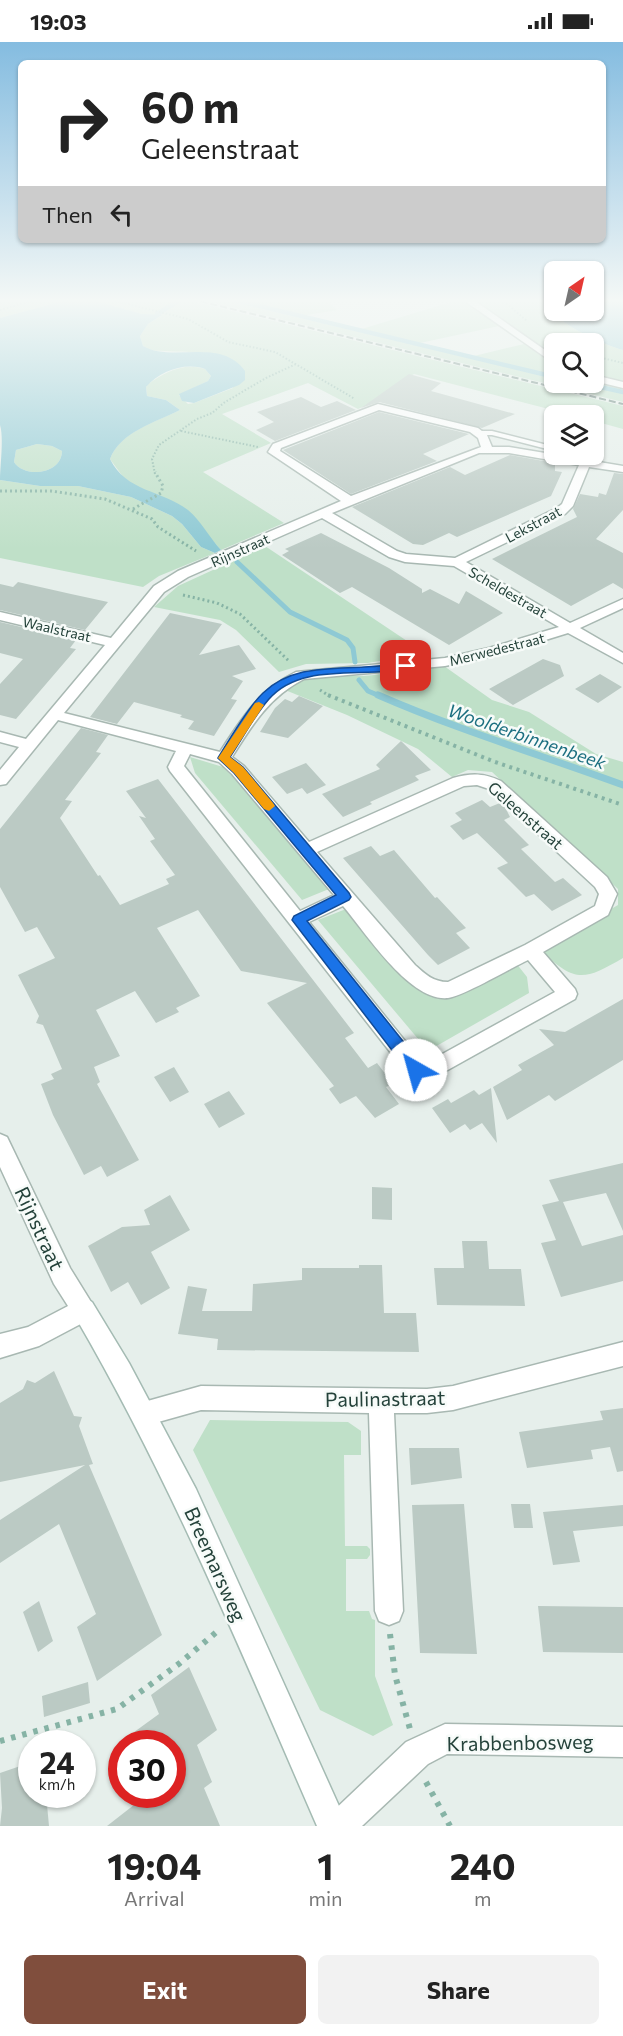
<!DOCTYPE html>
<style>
body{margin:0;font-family:Commissioner,sans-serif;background:#f2f2f2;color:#222;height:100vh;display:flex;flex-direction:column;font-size:22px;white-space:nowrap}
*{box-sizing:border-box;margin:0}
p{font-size:20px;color:#767676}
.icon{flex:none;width:33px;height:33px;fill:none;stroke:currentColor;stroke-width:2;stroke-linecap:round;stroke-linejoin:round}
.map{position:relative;height:1784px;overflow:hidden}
.drawer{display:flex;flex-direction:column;background:#fff;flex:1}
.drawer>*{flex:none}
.banner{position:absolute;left:18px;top:18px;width:588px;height:183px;border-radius:9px;box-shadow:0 2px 4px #0004;background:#fff;color:#222;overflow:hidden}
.needle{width:39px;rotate:34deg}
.tools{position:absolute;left:544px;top:219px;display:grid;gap:12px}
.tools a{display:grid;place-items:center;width:60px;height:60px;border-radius:9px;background:#fff;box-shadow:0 2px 4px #0004;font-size:30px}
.speed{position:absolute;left:18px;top:1688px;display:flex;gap:12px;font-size:30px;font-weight:700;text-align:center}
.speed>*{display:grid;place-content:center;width:78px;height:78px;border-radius:50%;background:#fff;box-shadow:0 2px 4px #0004;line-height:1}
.speed small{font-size:15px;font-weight:400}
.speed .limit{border:9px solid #d22;background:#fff;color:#111}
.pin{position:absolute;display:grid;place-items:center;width:51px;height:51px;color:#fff;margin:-26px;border-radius:12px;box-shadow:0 3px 9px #0006}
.me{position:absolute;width:66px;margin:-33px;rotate:322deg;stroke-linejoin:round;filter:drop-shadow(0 0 4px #0008)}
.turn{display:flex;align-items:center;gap:21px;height:126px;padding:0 24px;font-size:27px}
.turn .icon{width:78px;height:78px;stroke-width:2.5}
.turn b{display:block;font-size:42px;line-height:51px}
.then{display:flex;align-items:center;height:57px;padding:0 24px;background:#0003;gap:12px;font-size:22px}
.eta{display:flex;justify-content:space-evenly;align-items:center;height:102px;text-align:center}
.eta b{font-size:36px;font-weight:700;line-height:42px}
.button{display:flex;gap:12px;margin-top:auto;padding:12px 24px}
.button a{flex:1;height:69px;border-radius:9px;background:#804e3d;color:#fff;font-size:24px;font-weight:700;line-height:69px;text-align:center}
.button a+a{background:#f2f2f2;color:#222}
.status{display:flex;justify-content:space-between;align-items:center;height:42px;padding:0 30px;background:#fff;direction:ltr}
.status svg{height:16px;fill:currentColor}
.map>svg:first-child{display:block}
</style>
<div class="status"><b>19:03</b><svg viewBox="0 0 49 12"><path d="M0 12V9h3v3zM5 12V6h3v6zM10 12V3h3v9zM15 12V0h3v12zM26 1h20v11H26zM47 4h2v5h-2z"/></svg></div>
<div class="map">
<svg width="623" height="1784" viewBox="0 0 623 1784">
<rect width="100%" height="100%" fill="#e6efeb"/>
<path fill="#bfe0c8" d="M0 257H70L0 276Z
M88 257H183L623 364V387L594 379V374L572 373 414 332 375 360 358 367 308 341 222 372 271 401 203 430 284 481 221 508 213 499 126 439 110 417C120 390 155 380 180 368L166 358 147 354 146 345 148 342C165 330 184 320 205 327L211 334 208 339 179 353 188 362 194 361 233 346 234 319C206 307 178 311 148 308L143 304 140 294 148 282 161 274 142 272Z
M197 257H221L355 289 461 257 499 284 420 301 474 314 524 302 555 323V340H594V338L623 345V360Z
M242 257H326L337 268 301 274 234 258Z
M470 257H542C551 279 601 302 623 308V341L594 334V302H555V317Z
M37 402 52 404 62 409C62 432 25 437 14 420L16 408Z
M0 438 40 444H78L131 455 172 474 182 482 201 505 215 511 159 534 143 545 0 516Z
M265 504 425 611 368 621 306 622 279 630 236 588 220 578 154 565 178 544Z
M444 624 492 658 529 670 596 712 623 720V916C582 940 575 940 540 908L618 863V847L492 730 468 728 452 735 418 707 347 673 285 648C312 627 343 637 374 633 398 630 420 626 444 624Z
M190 715 223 725 244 746 329 847 302 858 195 731Z
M346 867C369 894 414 962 454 955 464 953 504 928 516 921L527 935 529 951 433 1006 419 998 318 878Z
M210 1378 348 1380 361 1389V1413H344L345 1504H367L370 1507V1513L367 1517H346V1569H369L372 1577 375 1578V1634L393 1683 373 1694 320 1668 193 1408Z"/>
<path fill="#8ec9d4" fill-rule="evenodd" d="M70 257H89L142 272 162 273 148 282 140 294 143 304C171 321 221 295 245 329V338L239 343 194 361 182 359 179 352 208 339 211 334 205 327C185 320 160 329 146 345L147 354 166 358 180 368C156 380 120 390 110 417 126 450 162 448 188 468 201 479 209 495 221 508L215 511 201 505 182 482 172 474 131 455 78 444H40L0 438C0 423 4 396 0 383V276ZM37 402 52 404 62 409C62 432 25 437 14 420L16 408Z
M542 257H555V268H594V257H623V308C601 302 551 279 542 257Z"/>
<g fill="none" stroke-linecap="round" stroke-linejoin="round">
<path stroke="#8ec9d4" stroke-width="4.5" d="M230 257 555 335
M157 272 178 259
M578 340 623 350"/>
<path stroke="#8ec9d4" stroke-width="5" d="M237 520 290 570 347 598 353 606 355 620
M359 638 368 649 382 655"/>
<path stroke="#8ec9d4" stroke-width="7" d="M378 653C458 688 541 713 623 743"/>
</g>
<path fill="#bbcac4" d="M409 332 441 341 431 349 515 372 482 386 379 360 361 366Z
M301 355 321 365 337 359 356 368 275 399 256 388 274 380 257 370Z
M379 370 469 392 423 412 437 419 351 452 283 408Z
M510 413 555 421V429L562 430 551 454 457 495 449 491 423 503 413 502 352 465 450 425 465 433Z
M614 431 623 432V468L596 497 623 511V547L613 541 571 564 492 517 577 475 573 467 580 452 598 455 599 451 606 453Z
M321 491 389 526 422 547V551L430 547 459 562 466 549 503 571 449 603 352 545 340 551 282 513 289 509 285 507Z
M18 540 71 552 108 560 85 588 0 568V542L13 545Z
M170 571 222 582 199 613 239 603 256 627 232 634 243 639 231 657 237 658 214 694 188 687 194 679 180 675 182 673 134 660 117 682 90 675Z
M0 580 76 598 70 606 76 607 16 677 0 673V642L23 617 0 611Z
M543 617 560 623 564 634 513 663 489 647Z
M600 632 622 645 598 661 575 647Z
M299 654 323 664 288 696 260 690 275 666 285 657 292 660Z
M81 686 108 693 96 710 101 711 65 758 72 759 60 776 98 834 100 833 120 863 169 842 166 837 175 833 150 799 155 797 139 774 146 776 126 749 158 737 354 991 345 996 368 1026 377 1021 393 1042 386 1045 399 1062 375 1076 356 1054 340 1062 329 1047 334 1044 267 961 307 941 241 929 198 868 157 886 200 954 176 966 179 970 156 981 135 949 96 968 120 1014 94 1025 100 1040 97 1042 139 1118 107 1135 101 1124 84 1133 53 1073 41 1042 54 1037 51 1032 62 1027 43 983 36 981 39 974 18 933 55 916 37 885 25 890 0 845V787Z
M401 699 431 728 415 734 419 738 370 760 372 762 343 775 322 752 380 727 376 723Z
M306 721 326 743 307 752 302 746 287 752 272 735Z
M482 758 490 765 500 761 505 765 510 775 504 778 529 803 521 807 555 840 563 836 582 853 552 869 534 852 526 855 497 826 508 821 477 791 463 798 450 784 462 778 455 771Z
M371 804 380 814 394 808 435 856 437 855 466 886 456 891 470 906 438 923 428 913 343 816Z
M623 957V1018L555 1059 549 1053 507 1078 493 1045 522 1028 518 1023 554 1003 539 987 565 990Z
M174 1025 189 1050 170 1060 154 1035Z
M491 1046 497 1101 482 1081 470 1088 465 1082 450 1091 432 1066 448 1057 451 1061 474 1048 479 1053Z
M229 1049 245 1072 219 1086 204 1062Z
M623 1121V1189L606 1151 563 1160 582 1204 623 1193V1239L561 1255 541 1201 556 1198 542 1163 559 1159 549 1138Z
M372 1145 392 1146V1178L372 1177Z
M170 1153 190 1188 151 1210 170 1246 141 1263 128 1240 111 1250 88 1204 122 1185 150 1183 144 1168Z
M462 1199H487L489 1227H521L525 1264 437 1263 434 1226H464Z
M359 1223H382L384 1271H416L419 1310 217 1308 218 1297 178 1292 188 1244 207 1247 202 1269H252L253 1242 302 1238V1226H359Z
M54 1329 74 1374 82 1375 79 1384 93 1422 89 1423 162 1593 97 1639 77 1585 96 1572 59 1482 0 1521V1478L85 1423 0 1440V1361L23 1347 27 1338 35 1341Z
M623 1366V1429L617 1430 610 1405 591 1408 593 1417 527 1426 519 1390 603 1378 600 1369Z
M409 1406H459L462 1436 411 1443Z
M464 1462 477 1612 420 1611 412 1463Z
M511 1462H530L533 1486H514Z
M623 1463V1484L573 1489 580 1520 553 1523 543 1470Z
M39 1559 53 1599 38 1610 23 1570Z
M538 1564 623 1565V1611L543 1610Z
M189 1625 217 1688 197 1703 212 1740 204 1746 220 1784H107L148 1752H172V1701H119L159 1672 151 1653Z
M88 1640 90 1661 44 1675 42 1654Z
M32 1720V1752H46L49 1784H0L2 1766 0 1731Z"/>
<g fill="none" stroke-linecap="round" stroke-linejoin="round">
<defs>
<path id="lane" d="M476 389H492L555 405V409L492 393H476Z"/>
<path id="street" d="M462 257H472L555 315V322Z
M594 333 623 340V346L594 339Z
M378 362 478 386 487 393 492 405H509L623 424V430L589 425 573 464 565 472 466 520 570 581 623 557V566L580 586 623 611V621L568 591 497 613 445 624 304 637C269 655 252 683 232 715L244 724 309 800 453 736C471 731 484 731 501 739L607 835 617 852 608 873 543 910 575 947 577 952 575 957 428 1039 409 1034 170 729 168 725 176 709 58 678 6 742 0 743V728L19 705 0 700V690L26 697 105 603 0 578V570L111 596 154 544 178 529 341 459 268 410 273 402ZM379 368 470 390 478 396 481 405 351 454 280 409 281 406ZM479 411H509L579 423 562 462 557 466 455 516 406 512 397 509 332 471ZM322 476 389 515 405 520 454 524 559 585 489 606 445 616 296 630C259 648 242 676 220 710L64 671 164 550 188 535ZM190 712 219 720 232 732 334 853 300 869 184 724ZM477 743 489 747 595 845 599 852 595 864 525 903 448 940C433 940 425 932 415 923L317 810 464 744ZM343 864C366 891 410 960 448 956 464 954 511 926 528 918L555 950 426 1021 422 1020 309 880Z
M0 1092 7 1095 70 1226 96 1268 92 1276 39 1304 0 1316V1292L28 1285 68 1264 54 1242 0 1125Z
M623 1300V1324L453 1368 427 1371H394L403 1569 399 1579 389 1583 379 1579 375 1569 369 1371 201 1368 144 1384 135 1381 132 1372 135 1363 144 1360 201 1344 427 1347 453 1344Z
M445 1682 623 1685V1715L447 1712 428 1722 362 1784H325L329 1773 406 1700Z"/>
<path id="secondary" d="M84 1256 92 1260 129 1321 196 1447 348 1784H317C242 1612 171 1439 76 1276L72 1268 76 1260Z"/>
</defs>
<use href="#lane" stroke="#a8b8b2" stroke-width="3"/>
<use href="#street" stroke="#a8b8b2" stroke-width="3"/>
<use href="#secondary" stroke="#a4bbb3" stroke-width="3"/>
<path stroke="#86b3a5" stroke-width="2" stroke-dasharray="1.5 2" stroke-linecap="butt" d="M108 257 188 277 228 300 275 310 355 357
M501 257 527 279
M0 268 39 257
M594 314 623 321
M181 389 258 405
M155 432 152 417 159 403 197 377 212 371 225 360 266 336 296 322"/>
<path stroke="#86b3a5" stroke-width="3" stroke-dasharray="2 3" stroke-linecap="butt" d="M0 449H51L105 457 152 477 158 485 196 509
M133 467 161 451 163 444 155 430
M183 553 217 561 240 572 290 620
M320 648 331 655"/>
<path stroke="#86b3a5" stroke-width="4" stroke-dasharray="3 4.5" stroke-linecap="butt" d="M328 653 495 720 623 763"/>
<path stroke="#86b3a5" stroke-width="6" stroke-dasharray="4.5 7" stroke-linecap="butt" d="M390 1592 395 1633 410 1687
M0 1699 117 1667 180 1621 220 1587
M426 1740 450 1784"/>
<use href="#lane" fill="#fff" fill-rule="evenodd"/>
<use href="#street" fill="#fff" fill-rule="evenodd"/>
<use href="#secondary" fill="#fff" fill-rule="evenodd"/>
<path stroke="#5f7d75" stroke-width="2" stroke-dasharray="7 3" stroke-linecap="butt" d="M191 257 623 362"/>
</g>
<linearGradient id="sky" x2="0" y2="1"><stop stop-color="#84bce0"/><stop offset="0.51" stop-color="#f4f8f6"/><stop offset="1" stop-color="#f4f8f6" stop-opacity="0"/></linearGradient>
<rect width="623" height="507" fill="url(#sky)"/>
<path fill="#1a73e8" stroke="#114b97" stroke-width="1.5" d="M406 621 411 624 410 626C365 637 302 619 269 657 254 674 243 696 230 715L243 725 349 851 351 855 349 858 307 879 422 1023 424 1028 422 1033 416 1035 411 1033 292 878 294 874 336 853 234 731 218 716C229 698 248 665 263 651 291 624 328 627 364 625 378 625 392 622 406 621Z"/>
<path fill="#f59e0b" d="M259 660 264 663 230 715 243 725 273 761 275 764 269 769 264 767 234 731 218 716 255 661Z"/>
<g text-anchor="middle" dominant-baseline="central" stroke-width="5" stroke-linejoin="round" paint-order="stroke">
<g font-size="14" fill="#24423a" stroke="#f7fbf9">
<text transform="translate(533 482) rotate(-28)">Lekstraat</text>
<text transform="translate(240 508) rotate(-24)">Rijnstraat</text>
<text transform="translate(508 550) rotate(30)">Scheldestraat</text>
<text transform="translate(57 587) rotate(13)">Waalstraat</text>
<text transform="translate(497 607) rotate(-14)">Merwedestraat</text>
</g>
<g font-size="16" fill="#24423a" stroke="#f7fbf9">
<text transform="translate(526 773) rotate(41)">Geleenstraat</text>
</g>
<g font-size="18" font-style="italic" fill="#1c6f80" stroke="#f7fbf9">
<text transform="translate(527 694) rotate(19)">Woolderbinnenbeek</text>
</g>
<g font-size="20" fill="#24423a" stroke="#f7fbf9">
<text transform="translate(40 1186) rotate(65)">Rijnstraat</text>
<text transform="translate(385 1356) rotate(-1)">Paulinastraat</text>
<text transform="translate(216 1522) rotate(66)">Breemarsweg</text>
<text transform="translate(520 1700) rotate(-1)">Krabbenbosweg</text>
</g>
</g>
</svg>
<div class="tools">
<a><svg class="needle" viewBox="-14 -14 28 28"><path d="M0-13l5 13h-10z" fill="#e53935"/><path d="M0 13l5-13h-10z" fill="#767676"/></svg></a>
<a><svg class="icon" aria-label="search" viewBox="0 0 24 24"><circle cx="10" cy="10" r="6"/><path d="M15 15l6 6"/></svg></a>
<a><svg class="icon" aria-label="layers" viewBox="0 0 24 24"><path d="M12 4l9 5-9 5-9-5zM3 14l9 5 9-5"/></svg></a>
</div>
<div class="speed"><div>24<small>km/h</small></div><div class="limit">30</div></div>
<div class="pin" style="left:406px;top:624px;background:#d93025"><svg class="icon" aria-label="arrive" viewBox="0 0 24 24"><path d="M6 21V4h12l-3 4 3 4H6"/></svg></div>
<svg class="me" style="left:416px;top:1028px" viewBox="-20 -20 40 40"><circle r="19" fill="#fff"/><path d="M0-13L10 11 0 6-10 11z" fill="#1a73e8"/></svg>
<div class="banner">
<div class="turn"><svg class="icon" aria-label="right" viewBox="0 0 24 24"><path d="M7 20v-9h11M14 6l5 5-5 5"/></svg><div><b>60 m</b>Geleenstraat</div></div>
<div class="then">Then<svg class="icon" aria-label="left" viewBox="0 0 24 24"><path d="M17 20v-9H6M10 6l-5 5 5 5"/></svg></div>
</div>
</div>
<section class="drawer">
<div class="eta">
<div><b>19:04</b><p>Arrival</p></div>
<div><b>1</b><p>min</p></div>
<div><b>240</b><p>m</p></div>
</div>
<div class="button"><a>Exit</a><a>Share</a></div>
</section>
